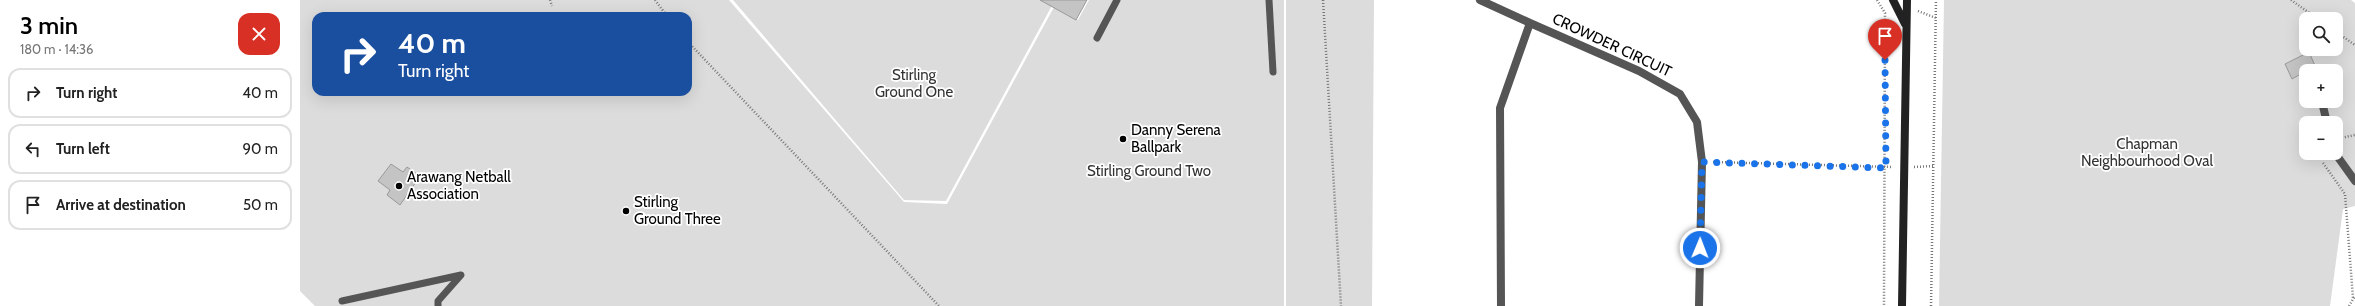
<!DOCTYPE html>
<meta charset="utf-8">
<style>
body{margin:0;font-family:Cabin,sans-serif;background:#f2f2f2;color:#222;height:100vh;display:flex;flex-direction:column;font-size:15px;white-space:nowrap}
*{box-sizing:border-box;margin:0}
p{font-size:13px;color:#767676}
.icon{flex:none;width:22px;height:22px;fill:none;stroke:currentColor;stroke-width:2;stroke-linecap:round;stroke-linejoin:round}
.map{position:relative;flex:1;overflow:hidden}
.drawer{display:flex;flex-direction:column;background:#fff;width:300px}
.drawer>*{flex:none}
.guide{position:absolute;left:12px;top:12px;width:380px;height:84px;border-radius:12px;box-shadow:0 4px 16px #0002;background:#1a4fa0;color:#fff;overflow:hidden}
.controls{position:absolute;left:1999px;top:12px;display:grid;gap:8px}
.controls a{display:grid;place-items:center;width:44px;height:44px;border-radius:8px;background:#fff;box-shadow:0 4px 16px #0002;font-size:20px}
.pin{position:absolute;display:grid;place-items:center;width:34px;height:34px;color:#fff;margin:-41px -17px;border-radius:50% 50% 50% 0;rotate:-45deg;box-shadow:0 0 4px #0007}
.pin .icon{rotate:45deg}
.me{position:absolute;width:44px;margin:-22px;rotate:1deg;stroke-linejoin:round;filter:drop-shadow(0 0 3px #0008)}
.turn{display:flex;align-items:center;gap:14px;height:84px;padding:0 20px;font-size:18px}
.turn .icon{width:52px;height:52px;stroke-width:2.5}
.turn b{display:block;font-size:28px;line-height:34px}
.round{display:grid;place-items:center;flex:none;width:42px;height:42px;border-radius:12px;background:#f2f2f2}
.overview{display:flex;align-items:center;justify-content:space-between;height:68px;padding:0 20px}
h1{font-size:24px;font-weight:600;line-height:30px;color:#000}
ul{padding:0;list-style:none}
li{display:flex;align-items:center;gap:12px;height:50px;margin:0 8px 6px;padding:0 12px;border:2px solid #e0e0e0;border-radius:12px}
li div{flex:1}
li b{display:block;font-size:15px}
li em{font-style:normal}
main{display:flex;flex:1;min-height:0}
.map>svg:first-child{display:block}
</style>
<main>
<section class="drawer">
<div class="overview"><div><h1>3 min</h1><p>180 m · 14:36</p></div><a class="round" style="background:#d93025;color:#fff"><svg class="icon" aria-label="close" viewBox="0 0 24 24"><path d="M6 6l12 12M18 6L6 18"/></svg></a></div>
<ul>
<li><svg class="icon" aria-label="right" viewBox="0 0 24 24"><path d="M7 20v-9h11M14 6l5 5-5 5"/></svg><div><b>Turn right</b></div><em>40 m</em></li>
<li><svg class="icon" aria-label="left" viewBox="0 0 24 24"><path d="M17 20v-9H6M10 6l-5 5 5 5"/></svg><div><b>Turn left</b></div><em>90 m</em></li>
<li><svg class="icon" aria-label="arrive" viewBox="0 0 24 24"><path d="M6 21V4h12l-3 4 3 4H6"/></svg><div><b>Arrive at destination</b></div><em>50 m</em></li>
</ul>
</section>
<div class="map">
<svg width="2055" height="306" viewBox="0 0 2055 306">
<rect width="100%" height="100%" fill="#fff"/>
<path fill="#dcdcdc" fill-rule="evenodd" d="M0 0H429L604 202 647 204 754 7 778 20 789 0H984V306H15L0 291ZM16 16H388V92H16Z
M433 0H755L646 201 604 200Z
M986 0H1074L1072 306H986Z
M1644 0H2051L2055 3V206L2043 209 2030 306H1639ZM2006 19H2036V49H2006ZM2006 71H2036V101H2006ZM2006 123H2036V153H2006Z"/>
<path fill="#c4c4c4" stroke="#999" d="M740 0H787L776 20Z
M2009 52 2016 68 2006 71 1992 79 1985 64Z
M91 164 103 172 107 167 120 176 100 205 87 195 90 190 78 181Z"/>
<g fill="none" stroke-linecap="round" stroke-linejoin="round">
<path stroke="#777" stroke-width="2.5" stroke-dasharray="1 2" stroke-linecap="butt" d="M250 0 252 6
M355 0 367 16
M1023 0 1041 306
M1577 0 1585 13 1584 306
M1991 0 2018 19
M1618 11 1636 18
M2036 32 2055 45
M388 42 639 306
M2036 139 2055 135
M1413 162 1593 167
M2023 163 2045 194 2053 298
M1614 167 1633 166
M1631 306 1636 0
M2049 306 2055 296"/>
<path stroke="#555" stroke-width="7" d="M969 0 973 72
M797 38 817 0
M42 301 161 275 138 301V306"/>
<path stroke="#555" stroke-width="8" d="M1180 0 1230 23
M2022 102 2027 123
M2035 153 2055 181
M1201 306 1200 108 1230 23 1339 71 1380 94 1397 122 1402 162 1399 306"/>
<path stroke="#222" stroke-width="8" d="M1593 0 1605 24
M1602 306 1607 0"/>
</g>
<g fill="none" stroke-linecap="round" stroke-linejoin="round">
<path stroke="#1a73e8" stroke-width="7" stroke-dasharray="0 12.6" d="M1400 248 1402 162 1586 168 1585 60"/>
</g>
<g fill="#000" stroke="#fff" stroke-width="1.5">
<circle cx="823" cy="139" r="4"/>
<circle cx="99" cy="186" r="4"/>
<circle cx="326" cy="211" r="4"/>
</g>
<g text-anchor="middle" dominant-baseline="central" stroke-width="3.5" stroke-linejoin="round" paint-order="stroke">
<g font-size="15" fill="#000" stroke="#fff">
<text transform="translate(1312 45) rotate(25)">CROWDER CIRCUIT</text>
</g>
<g font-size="15" fill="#333" stroke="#fff">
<text x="614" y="75">Stirling<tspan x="614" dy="17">Ground One</tspan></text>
<text x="1847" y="144">Chapman<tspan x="1847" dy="17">Neighbourhood Oval</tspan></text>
<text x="849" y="171">Stirling Ground Two</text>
</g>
<g font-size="15" fill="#000" stroke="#fff" text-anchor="start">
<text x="831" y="130">Danny Serena<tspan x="831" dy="17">Ballpark</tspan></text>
<text x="107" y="177">Arawang Netball<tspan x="107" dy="17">Association</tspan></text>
<text x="334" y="202">Stirling<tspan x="334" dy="17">Ground Three</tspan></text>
</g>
</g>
</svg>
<div class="controls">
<a><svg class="icon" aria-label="search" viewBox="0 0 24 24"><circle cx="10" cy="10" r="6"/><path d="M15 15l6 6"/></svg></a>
<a>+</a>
<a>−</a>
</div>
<div class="pin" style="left:1585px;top:60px;background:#d93025"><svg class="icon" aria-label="arrive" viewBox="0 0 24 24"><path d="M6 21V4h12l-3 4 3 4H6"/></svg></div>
<svg class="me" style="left:1400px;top:248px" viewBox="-20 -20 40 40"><circle r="17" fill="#1a73e8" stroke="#fff" stroke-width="3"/><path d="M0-11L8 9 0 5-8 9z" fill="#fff"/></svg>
<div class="guide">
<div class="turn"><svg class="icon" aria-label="right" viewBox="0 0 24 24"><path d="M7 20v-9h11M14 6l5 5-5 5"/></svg><div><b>40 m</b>Turn right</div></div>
</div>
</div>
</main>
